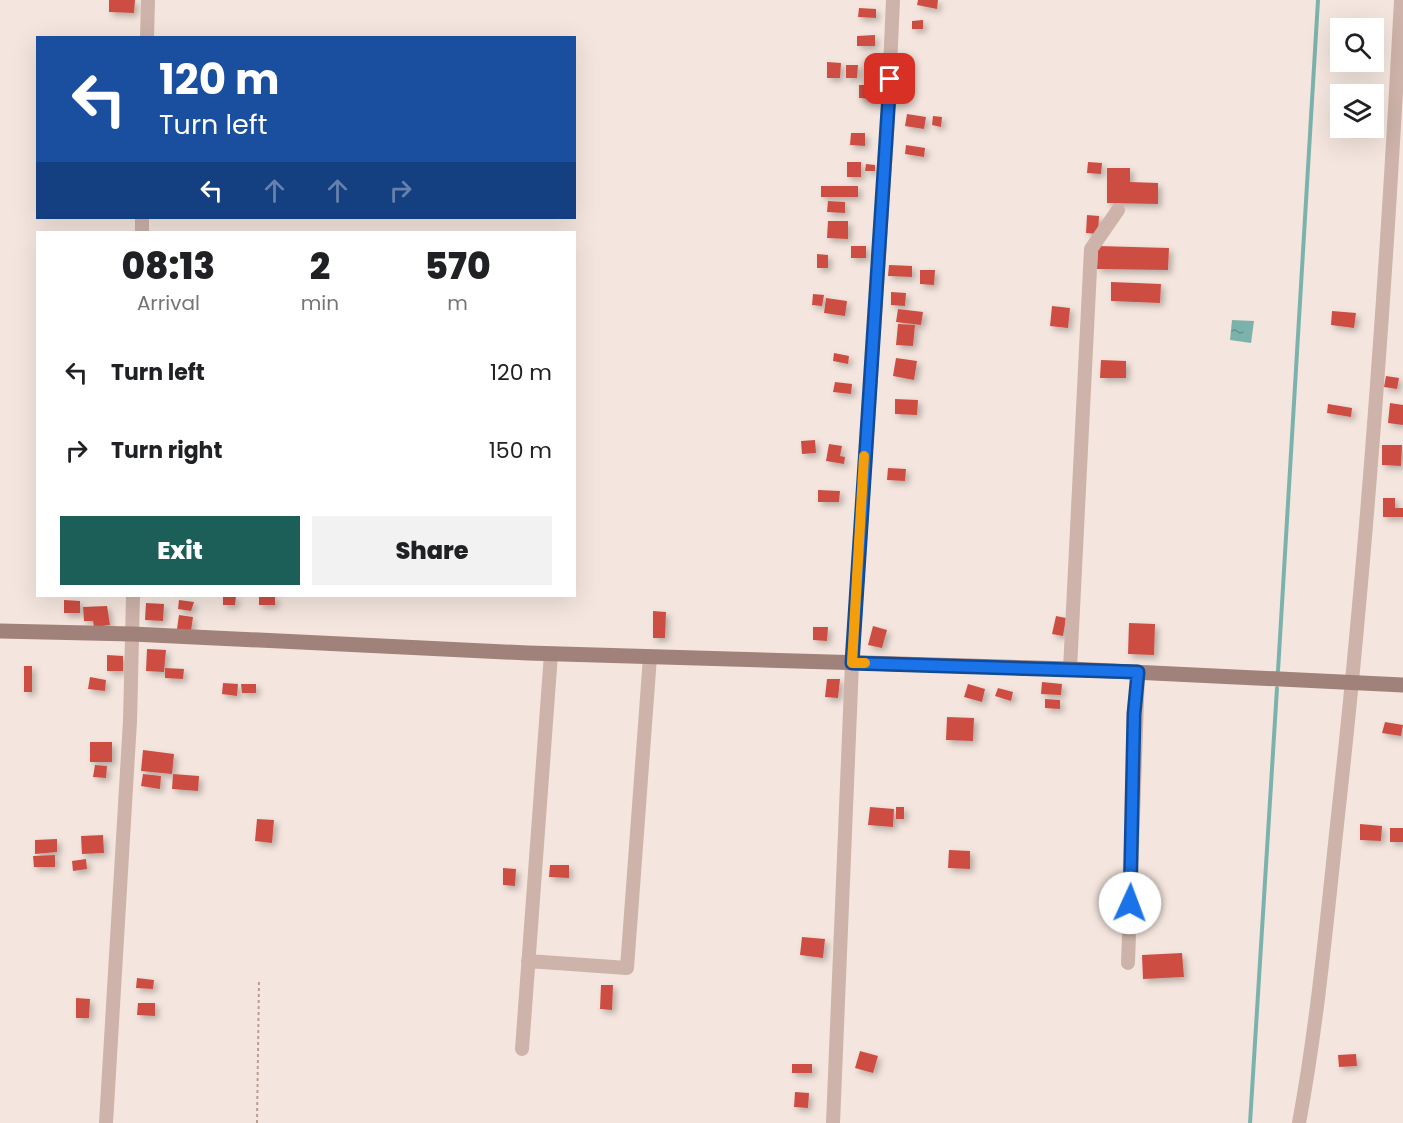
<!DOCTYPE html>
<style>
body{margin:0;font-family:Poppins,sans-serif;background:#f2f2f2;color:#202124;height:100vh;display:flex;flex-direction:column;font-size:22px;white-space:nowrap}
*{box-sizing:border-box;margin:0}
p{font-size:20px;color:#757577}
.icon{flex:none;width:33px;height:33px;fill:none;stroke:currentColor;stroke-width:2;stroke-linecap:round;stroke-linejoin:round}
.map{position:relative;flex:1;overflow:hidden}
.sheet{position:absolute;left:36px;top:231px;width:540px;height:366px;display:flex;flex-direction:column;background:#fff;border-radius:0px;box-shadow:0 6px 24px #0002}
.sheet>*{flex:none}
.hud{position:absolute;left:36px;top:36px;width:540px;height:183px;border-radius:0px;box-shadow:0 6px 24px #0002;background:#1a4fa0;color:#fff;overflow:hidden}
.buttons{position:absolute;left:1330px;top:18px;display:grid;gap:12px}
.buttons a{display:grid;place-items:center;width:54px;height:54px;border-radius:0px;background:#fff;box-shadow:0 6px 24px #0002;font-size:30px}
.pin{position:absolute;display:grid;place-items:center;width:51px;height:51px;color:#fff;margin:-26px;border-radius:12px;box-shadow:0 3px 9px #0006}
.me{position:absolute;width:66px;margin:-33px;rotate:2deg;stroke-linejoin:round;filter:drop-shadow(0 0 4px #0008)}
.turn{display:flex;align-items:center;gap:21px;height:126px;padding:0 24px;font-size:27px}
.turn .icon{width:78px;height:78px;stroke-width:2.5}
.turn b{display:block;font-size:42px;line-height:51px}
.lanes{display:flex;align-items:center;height:57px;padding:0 24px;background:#0003;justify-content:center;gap:30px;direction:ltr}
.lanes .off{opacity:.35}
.eta{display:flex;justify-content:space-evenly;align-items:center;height:102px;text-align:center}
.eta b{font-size:36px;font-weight:800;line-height:42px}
.action{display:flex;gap:12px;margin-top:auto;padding:12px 24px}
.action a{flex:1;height:69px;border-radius:0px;background:#1c5e58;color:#fff;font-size:24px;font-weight:800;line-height:69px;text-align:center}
.action a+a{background:#f2f2f2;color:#202124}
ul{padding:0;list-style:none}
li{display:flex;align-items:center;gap:18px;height:78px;padding:0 24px}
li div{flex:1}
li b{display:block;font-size:22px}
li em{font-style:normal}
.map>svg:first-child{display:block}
</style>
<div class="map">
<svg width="1403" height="1123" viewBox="0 0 1403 1123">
<defs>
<pattern id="water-ripples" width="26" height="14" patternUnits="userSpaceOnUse" patternTransform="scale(1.5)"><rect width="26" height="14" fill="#7bb3ac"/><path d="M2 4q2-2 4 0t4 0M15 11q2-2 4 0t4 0" fill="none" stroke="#66928c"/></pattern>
<filter id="shadow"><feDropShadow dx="3.5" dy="3.5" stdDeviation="3" flood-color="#0004"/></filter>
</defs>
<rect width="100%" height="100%" fill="#f4e6de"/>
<path fill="url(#water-ripples)" d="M1232 320 1254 321 1251 343 1230 340Z"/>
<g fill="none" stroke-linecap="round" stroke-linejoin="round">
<path stroke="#7bb3ac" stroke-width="4" d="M1278 671 1318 0
M1250 1123 1277 688"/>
</g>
<path fill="#cd4e43" filter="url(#shadow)" d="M109 0H135L134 13 109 12Z
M918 0H938L937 9 917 5Z
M859 8 876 9V18L858 17Z
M923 20V29H912V21Z
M875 35V46H857V36Z
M827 62 841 63 840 78H827Z
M846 65H858L857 78H846Z
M859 85H873V99L859 98Z
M907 114 926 117 924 129 905 126Z
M933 116 942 117 941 127 932 125Z
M851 133H865V146L850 145Z
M906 145 925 148 924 157 905 154Z
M847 162H861V177H847Z
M1088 162 1102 163 1101 174 1087 173Z
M866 164 875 165V171H865Z
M1107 168H1130V182L1158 183V204L1107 203Z
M821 186H858V197H821Z
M828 201 845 202V213L827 212Z
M1087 215 1099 216 1098 234 1086 233Z
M828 221H848V239L827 238Z
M851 246H866V258H851Z
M1098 246 1169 248 1168 270 1097 269Z
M817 254 828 255V268H817Z
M889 265 912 266V277L888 276Z
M920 270H935L934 285 920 284Z
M1111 282 1161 284 1160 303 1111 301Z
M891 292 906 293 905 306 891 305Z
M813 294 824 295 822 306 812 305Z
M826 298 847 301 845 316 824 313Z
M1052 306 1070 308 1068 328 1050 326Z
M898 309 923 312 921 325 896 322Z
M1332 311 1356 313 1354 328 1331 325Z
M898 324 915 325 913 346 896 345Z
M834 353 849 356 848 364 833 361Z
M896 358 917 361 914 380 893 376Z
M1101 360 1126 361V378H1100Z
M1386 376 1399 378 1397 389 1384 387Z
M835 382 852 384 851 394 833 392Z
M895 399 918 400 917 415 895 414Z
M1390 403 1403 405V425L1388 423Z
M1328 404 1352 408 1351 417 1327 413Z
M815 440 816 453 802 454 801 441Z
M829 444 842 446 840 456 845 457 844 464 826 461Z
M1382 445H1402L1401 466 1382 465Z
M888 468 906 469 905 481 887 480Z
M818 490 840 491 839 502H818Z
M1383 498H1395V508H1403V517H1383Z
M223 596H236L235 605H223Z
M259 596H275V605H259Z
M64 600 80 601V613H64Z
M179 600 194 602 191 611 178 609Z
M146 603 164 604 163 621 145 620Z
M107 606 110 625 94 627 93 621H84L83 607Z
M653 611 666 612 665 638H653Z
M179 615 193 617 191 631 177 629Z
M1056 616 1066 618 1063 636 1052 634Z
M1129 623 1155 624 1154 655 1128 654Z
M873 626 887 630 882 648 868 645Z
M813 627H828L827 641 813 640Z
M147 649 166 650 164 672 146 671Z
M107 655 123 656V671H107Z
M24 666H32V692H24Z
M165 668 184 669 183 679 165 678Z
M90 677 106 680 105 691 88 689Z
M827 679H840L838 698 825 697Z
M1042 682 1062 684 1061 695 1041 694Z
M223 683 238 684 237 696 222 694Z
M241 684H256V693H242Z
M968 684 985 689 982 702 964 697Z
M998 688 1013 692 1011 701 995 696Z
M1045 699 1060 700V709L1045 708Z
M947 717 974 718 973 741 946 740Z
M1385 722 1403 725 1401 736 1382 733Z
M90 742H112V762H90Z
M143 750 174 754 172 774 141 771Z
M95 765 107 766 106 778 93 777Z
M143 774 161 776 160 789 141 786Z
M173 774 199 776 198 791 172 789Z
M870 807 894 809 893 827 868 825Z
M896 807H904V819H896Z
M257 819 274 820 272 843 255 841Z
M1360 824 1382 826 1381 841 1360 840Z
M1390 828H1403V842H1390Z
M103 835 104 853 82 854 81 836Z
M57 839V852L35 854V840Z
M949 850 970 851V869L948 868Z
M55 855V867H34L33 856Z
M86 859 87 869 73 871 72 861Z
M550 865H569V878L549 877Z
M503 868 516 869 515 886 503 885Z
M802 937 825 939 823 958 800 955Z
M1182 953 1184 977 1143 979 1142 955Z
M137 978 154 980 153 989 136 988Z
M601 985H613L612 1010 600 1009Z
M76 998 90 999 89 1018H76Z
M138 1003H155V1016L137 1015Z
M860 1051 878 1056 873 1073 855 1068Z
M1356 1054 1357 1066 1339 1067 1338 1055Z
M792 1064H812V1073H792Z
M795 1092 809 1093 808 1108 794 1107Z"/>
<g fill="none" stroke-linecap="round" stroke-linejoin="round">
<path stroke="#b99d93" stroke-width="2" stroke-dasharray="3 3" stroke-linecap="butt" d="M257 1123 259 980"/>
<path stroke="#cdb3a9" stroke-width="14" d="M147 38 148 0
M142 232V218
M1070 669 1091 249 1118 210
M528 961 627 968 650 657
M1128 963 1138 672
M522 1049 551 654
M106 1123 130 721 133 596
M833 1123 852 663 887 133 893 0
M1299 1123C1319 1015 1328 906 1340 797 1369 532 1387 266 1401 0"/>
<path stroke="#a1827a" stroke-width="15" d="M0 631 132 634 528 653 1070 669 1403 685"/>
</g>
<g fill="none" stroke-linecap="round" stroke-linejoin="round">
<defs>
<path id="route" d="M890 79 852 663 1138 672 1134 714 1130 903"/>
</defs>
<use href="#route" stroke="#114b97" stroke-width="15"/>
<use href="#route" stroke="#1a73e8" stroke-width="10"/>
<path stroke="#f59e0b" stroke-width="10" d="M864 456 852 663H865"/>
</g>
</svg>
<div class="buttons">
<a><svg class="icon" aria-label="search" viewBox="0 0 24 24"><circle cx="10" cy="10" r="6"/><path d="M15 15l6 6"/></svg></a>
<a><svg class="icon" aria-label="layers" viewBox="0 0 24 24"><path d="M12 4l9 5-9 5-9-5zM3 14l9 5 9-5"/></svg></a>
</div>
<div class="pin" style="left:890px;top:79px;background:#d93025"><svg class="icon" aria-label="arrive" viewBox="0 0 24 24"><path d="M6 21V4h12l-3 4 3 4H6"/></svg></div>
<svg class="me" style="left:1130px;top:903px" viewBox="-20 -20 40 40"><circle r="19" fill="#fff"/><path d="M0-13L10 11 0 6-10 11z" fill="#1a73e8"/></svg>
<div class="hud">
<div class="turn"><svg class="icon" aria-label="left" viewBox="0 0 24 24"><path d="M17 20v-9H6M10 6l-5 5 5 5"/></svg><div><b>120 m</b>Turn left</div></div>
<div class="lanes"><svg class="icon" aria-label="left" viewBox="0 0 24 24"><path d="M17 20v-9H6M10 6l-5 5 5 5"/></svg><svg class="icon off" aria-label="ahead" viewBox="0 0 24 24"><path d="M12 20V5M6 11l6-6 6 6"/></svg><svg class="icon off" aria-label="ahead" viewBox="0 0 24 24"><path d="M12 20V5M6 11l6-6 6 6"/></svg><svg class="icon off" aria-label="right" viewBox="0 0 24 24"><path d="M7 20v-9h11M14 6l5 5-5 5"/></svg></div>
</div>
<section class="sheet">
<div class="eta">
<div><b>08:13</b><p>Arrival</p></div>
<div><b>2</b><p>min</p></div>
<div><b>570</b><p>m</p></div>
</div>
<ul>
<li><svg class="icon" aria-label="left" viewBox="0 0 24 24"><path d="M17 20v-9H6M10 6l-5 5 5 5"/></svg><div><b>Turn left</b></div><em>120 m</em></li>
<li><svg class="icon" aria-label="right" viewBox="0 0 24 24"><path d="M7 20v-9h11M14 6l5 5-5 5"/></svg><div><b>Turn right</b></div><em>150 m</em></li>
</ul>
<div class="action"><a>Exit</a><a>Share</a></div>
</section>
</div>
